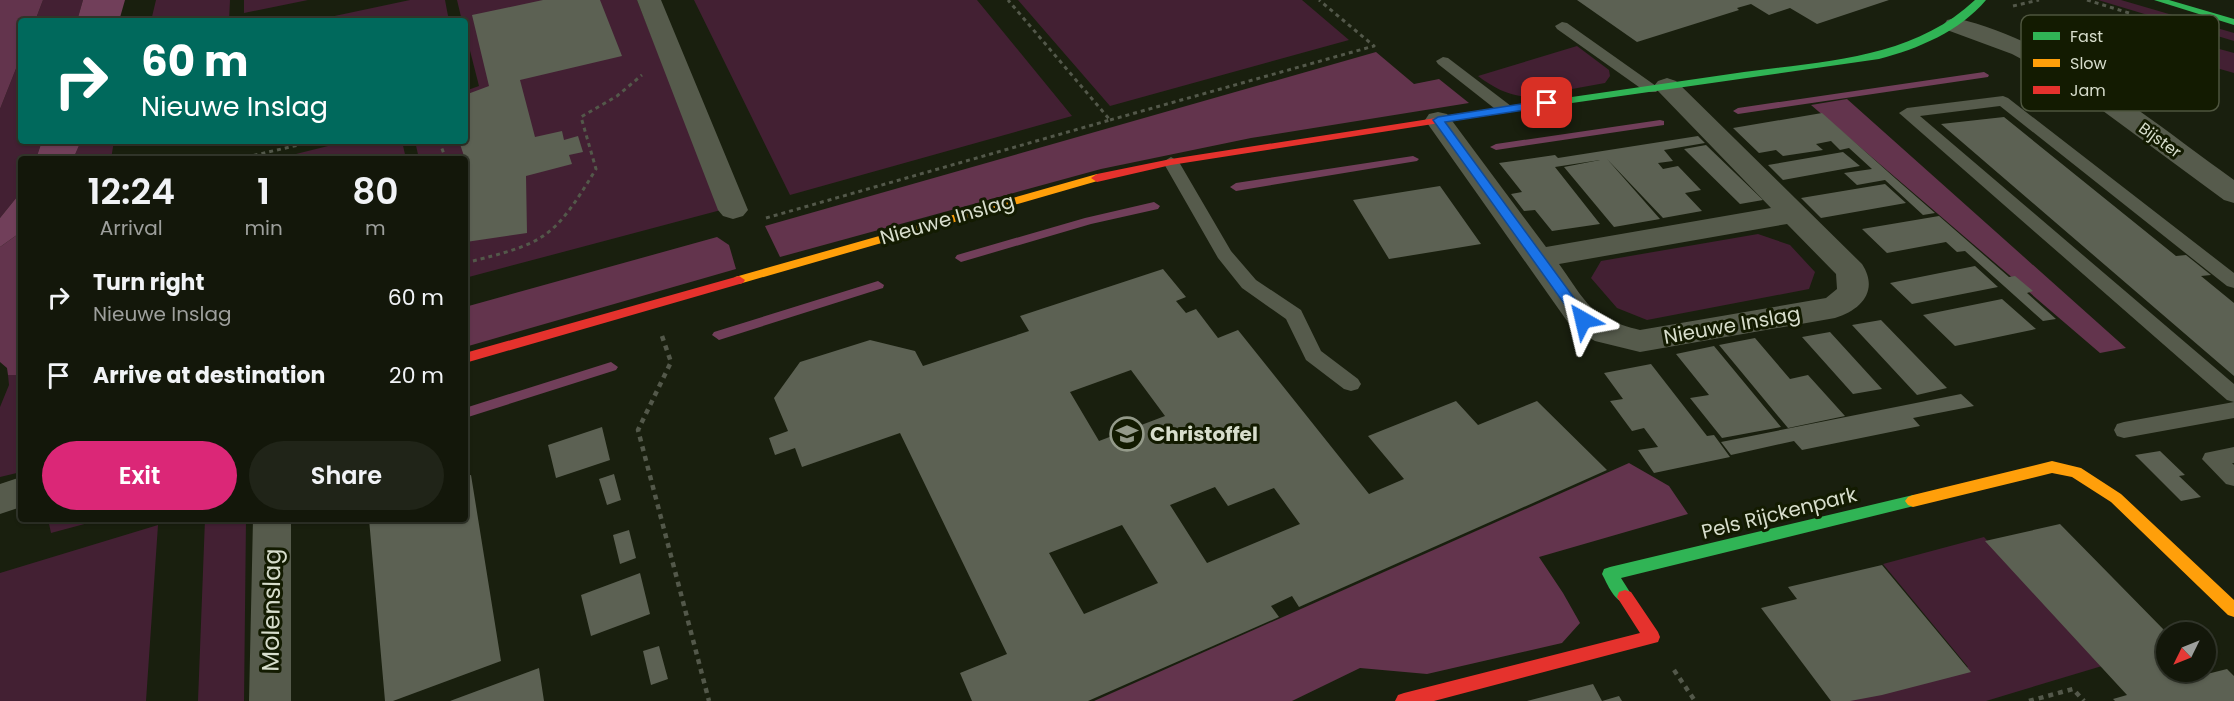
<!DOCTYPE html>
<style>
body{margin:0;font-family:Poppins,sans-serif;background:#202418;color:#f1f3f6;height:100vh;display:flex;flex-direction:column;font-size:22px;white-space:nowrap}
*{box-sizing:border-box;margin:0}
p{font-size:20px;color:#9d9f9c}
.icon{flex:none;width:33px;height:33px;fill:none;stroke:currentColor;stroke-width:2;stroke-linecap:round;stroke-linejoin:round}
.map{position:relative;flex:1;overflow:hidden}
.details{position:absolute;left:18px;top:156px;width:450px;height:366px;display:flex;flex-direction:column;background:#13170a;border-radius:6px;box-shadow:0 2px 4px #0004,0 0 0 2px #32362b}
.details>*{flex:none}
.guide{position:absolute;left:18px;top:18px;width:450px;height:126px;border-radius:6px;box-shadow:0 2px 4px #0004,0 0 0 2px #32362b;background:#00695c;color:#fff;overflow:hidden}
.needle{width:39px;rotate:227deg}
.buttons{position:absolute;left:2156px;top:622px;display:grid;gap:12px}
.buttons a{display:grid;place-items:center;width:60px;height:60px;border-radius:50%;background:#13170a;box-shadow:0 2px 4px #0004,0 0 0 2px #32362b;font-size:30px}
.pin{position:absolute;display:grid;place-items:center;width:51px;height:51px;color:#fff;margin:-26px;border-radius:12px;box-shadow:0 3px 9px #0006}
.me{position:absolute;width:66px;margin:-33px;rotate:323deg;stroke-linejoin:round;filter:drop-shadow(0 0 4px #0008)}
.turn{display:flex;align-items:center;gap:21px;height:126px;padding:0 24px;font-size:27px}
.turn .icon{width:78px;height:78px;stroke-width:2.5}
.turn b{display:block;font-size:42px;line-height:51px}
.eta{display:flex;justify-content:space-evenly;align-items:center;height:102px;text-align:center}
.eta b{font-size:36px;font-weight:600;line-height:42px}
.primary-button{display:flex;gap:12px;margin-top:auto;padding:12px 24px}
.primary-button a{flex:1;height:69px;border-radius:36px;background:#db2777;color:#fff;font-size:24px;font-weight:600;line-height:69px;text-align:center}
.primary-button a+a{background:#202418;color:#f1f3f6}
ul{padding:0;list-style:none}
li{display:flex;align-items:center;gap:18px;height:78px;padding:0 24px}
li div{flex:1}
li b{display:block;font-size:22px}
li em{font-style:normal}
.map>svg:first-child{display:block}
</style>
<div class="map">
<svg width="2234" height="701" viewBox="0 0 2234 701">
<rect width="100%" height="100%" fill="#191f0e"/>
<path fill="#432033" d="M43 0H83L77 21H35Z
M156 0H230L229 21H151Z
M244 0H308L244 13Z
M410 0H445L449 21H311Z
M457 0H637L721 210 465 278V159H419L415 141H465V91L479 86 465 31V21H462Z
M694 0H977L1072 116 790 195Z
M1018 0H1302L1349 40 1110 106Z
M2098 0H2121L2234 33V41Z
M2205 45 2234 53V73L2199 63Z
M1577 46 1609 70 1610 76 1605 83 1528 97C1507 95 1494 88 1478 76Z
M21 56V141H42L36 159H21V192L0 218V109Z
M81 141H114L111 159H73Z
M348 141H402L406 159H284V157Z
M1758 234 1790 245 1815 272 1809 289 1647 320 1617 308 1591 278 1601 261Z
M8 375H21V472L0 477V407L9 385Z
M48 519H103L51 533Z
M205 519H246L244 701H198Z
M158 525 146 701H0V573Z
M1984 537 2102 666 1986 701H1846L1968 667 1883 564Z"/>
<path fill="#63344d" d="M0 0H43L35 21H21V56L0 109Z
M1376 52 1414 84 1439 79 1469 103 1251 138 1101 169 780 257 765 226Z
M1847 99 2126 348 2100 353 1811 105Z
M21 232V375H8L7 368 0 362V247Z
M717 237 729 245 736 269 465 347V307Z
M1629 463 1669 486 1688 514 1539 557 1563 593 1580 623 1562 643 1427 674 1360 668 1292 701H1094Z"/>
<path fill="#713f5a" d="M83 0H125L119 21H77Z
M42 141H81L73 159H36Z
M21 192V232L0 247V218Z"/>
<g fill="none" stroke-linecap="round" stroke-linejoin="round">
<path fill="#713f5a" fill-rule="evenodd" d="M1984 72 1989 75 1988 77 1738 114 1733 111 1738 108Z
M1660 120 1664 121V125L1496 150 1490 147 1496 144Z
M1413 156 1419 159 1417 161 1236 191 1230 187 1236 183Z
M1154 202 1160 206 1158 209 1091 224 961 262 955 258 957 255 1085 218Z
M878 281 884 285 883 288 719 340 712 335 714 332Z
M611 362 618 367 616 370 465 418V408Z"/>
</g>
<path fill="#5c6153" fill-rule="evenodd" d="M543 0H600L622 56 520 80 535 137 562 131 564 140 578 136 583 152 569 155 572 164 526 176 527 233 466 242 469 189 465 159 459 141H465V109L469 108 465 102V95L489 86 472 15Z
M1577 0H1889L1817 24 1790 8 1769 15 1751 4 1737 8 1739 10 1637 42Z
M1822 113 1896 179 1935 213 1923 215 1885 180 1857 185 1844 173 1872 169 1849 148 1840 150 1831 141 1816 144 1823 150 1783 156 1776 150 1759 153 1733 128Z
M2004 117 2176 256 2186 255 2211 275 2201 276 2234 303V376L1941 124Z
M1698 136 1705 143 1664 150 1673 161 1658 163 1663 169 1678 166 1701 190 1685 193 1702 211 1663 218 1607 159 1660 219 1614 227 1564 167 1600 160 1555 167 1600 224 1552 231 1535 210 1524 211 1511 194 1522 192 1499 163 1555 155 1558 158Z
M1706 145 1763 200 1740 204 1684 149Z
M1843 152 1860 166 1783 180 1768 165Z
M1885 184 1906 203 1821 218 1801 198Z
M1440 186 1481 244 1389 259 1353 200Z
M1939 216 2009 277 2015 276 2033 291 2027 293 2056 319 2043 321 1965 251 1957 252 1946 242 1887 253 1862 229Z
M1975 266 1998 287 1912 304 1890 283Z
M1163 269 1186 297 1176 301 1186 313 1196 309 1218 338 1238 330 1369 494 1404 479 1368 436 1456 401 1478 425 1537 401 1607 470 1299 607 1292 596 1271 606 1279 617 1088 701H972L960 673 1007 654 900 433 802 467 795 448 775 455 769 438 788 431 774 398 800 362 870 340 915 351 923 366 1029 331 1020 316ZM1131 370 1165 416 1099 441 1070 392ZM1215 487 1228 506 1274 488 1300 524 1207 563 1170 505ZM1122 525 1158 583 1084 614 1049 553Z
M2002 299 2036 329 1955 346 1923 315Z
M1881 320 1947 388 1917 395 1852 325Z
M1830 332 1882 389 1853 394 1802 337Z
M1755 338 1790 379 1808 375 1845 416 1788 428 1719 345Z
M1714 346 1781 427 1722 438 1690 398 1709 395 1676 354Z
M1651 364 1707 436 1714 435 1730 457 1654 473 1638 450 1658 447 1644 428 1632 431 1610 401 1623 399 1604 373Z
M1961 394 1974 406 1913 418 1920 426 1802 450 1794 441 1731 455 1721 442Z
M602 427 610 460 556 478 548 445Z
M2160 451 2185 475 2179 476 2201 497 2181 501 2135 455Z
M614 474 621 500 607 505 599 479Z
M471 475 501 661 393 701H385L369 519H465V476Z
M2060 524 2166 632V672H2205L2207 674 2227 669 2234 676V701H2115L2113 699 2127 695 1985 541Z
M629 530 636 558 620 564 613 535Z
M1882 565 1971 672 1882 695 1850 701H1831L1761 608 1797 599 1788 587Z
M640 573 650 614 591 636 581 595Z
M659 646 668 679 651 685 643 651Z
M539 668 544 701H450Z
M1593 684 1602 701 1619 696 1622 701H1527Z"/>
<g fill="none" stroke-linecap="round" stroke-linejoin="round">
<path stroke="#53584a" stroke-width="3" stroke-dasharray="4 4" stroke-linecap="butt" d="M2087 0 2129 13
M2013 6 2039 0
M1110 120 1374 46 1319 0
M439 141 446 159
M238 159 316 141
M766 218 1110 120 1008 0
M465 263C545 243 553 240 596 169L581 117 617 96 642 75"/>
<path stroke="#53584a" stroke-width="4.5" stroke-dasharray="5 5" stroke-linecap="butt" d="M662 336 671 362 638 430 709 701
M1674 670 1695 701
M2029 701 2073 689 2084 701"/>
<path fill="#565b4c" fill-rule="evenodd" d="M1562 22 1567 23 1656 86 1659 89 1656 92H1646L1557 29 1555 26Z
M1443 57 1448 58 1511 106 1513 109 1511 112H1499L1438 64 1436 61Z
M2003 96 2008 98 2234 273V288L2227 286 2000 106 1920 116 2234 384V402L2227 400 1899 113 1907 108Z
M1171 157 1179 162 1231 251 1256 280 1301 310 1321 351 1358 379 1361 384 1358 389 1351 391 1344 389 1306 360 1286 319 1242 288 1218 258 1163 162Z
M2234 402V418L2124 438 2117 436 2114 430 2117 424 2124 422Z
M2234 447V463H2232L2234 465V486L2226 484 2202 459 2205 453Z"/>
<path fill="#565b4c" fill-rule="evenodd" d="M637 0H661L748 210 743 216 733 219 723 216 718 210Z
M1956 18C2062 44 2147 118 2234 180V203L2224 200 2061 80 2012 54 1947 30 1944 25 1947 20Z
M1667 78 1676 81 1862 264C1879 290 1862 310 1835 318L1640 352 1595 341 1572 328 1425 120 1429 114 1438 112 1447 114 1546 247 1771 208 1658 91 1654 86 1658 81ZM1787 224 1836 274 1837 289 1826 298 1640 330C1590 318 1587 303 1559 264Z
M21 477V507L0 514V484Z
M253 519H291V701H249Z"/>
<path fill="#30b455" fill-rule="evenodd" d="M1975 0H1986C1960 31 1918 49 1879 59L1558 105 1553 102 1558 99C1620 90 1682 81 1744 72 1825 61 1912 59 1975 0Z
M2154 0H2169L2234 19V25Z
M1913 495 1918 497 1921 501 1918 505 1621 578 1633 597 1631 602C1616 607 1608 585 1602 574L1604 569 1610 567Z"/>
<path fill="#ff9f0a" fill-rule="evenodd" d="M1097 174 1103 178 1101 180 739 284 733 280 735 277Z
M2052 461 2081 468 2121 494 2234 600V617L2228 615 2111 502 2072 477 2052 473 1913 507 1908 505 1905 501 1908 497 1913 495Z"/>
<path fill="#e5322d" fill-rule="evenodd" d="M1558 99 1563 102 1562 104 1171 165 1097 182 1091 178 1097 174 1171 159Z
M739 276 745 280 743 283 465 363V353Z
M1625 590 1631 592 1658 632 1660 637 1658 642 1434 701H1395L1398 695 1404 693 1640 633 1617 597 1619 592Z"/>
</g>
<path fill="#1a73e8" stroke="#114b97" stroke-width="1.5" d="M1547 100 1551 101V106L1445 122 1588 317 1590 320 1583 324 1578 323 1433 120 1438 117Z"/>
<defs>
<symbol id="school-ring" viewBox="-11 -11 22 22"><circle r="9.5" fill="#131b01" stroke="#949a8a" stroke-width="1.5"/><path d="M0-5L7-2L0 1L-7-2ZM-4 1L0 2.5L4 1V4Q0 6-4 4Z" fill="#949a8a"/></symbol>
</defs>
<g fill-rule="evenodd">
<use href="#school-ring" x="1108" y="415" width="38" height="38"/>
</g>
<g text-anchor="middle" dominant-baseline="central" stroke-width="6" stroke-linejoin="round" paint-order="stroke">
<g font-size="16" fill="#d7ddcc" stroke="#131b01">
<text transform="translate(2160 140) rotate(36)">Bijster</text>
</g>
<g font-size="20" fill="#d7ddcc" stroke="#131b01">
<text transform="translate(947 219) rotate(-16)">Nieuwe Inslag</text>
<text transform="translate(1732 325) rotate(-10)">Nieuwe Inslag</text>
<text transform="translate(1779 513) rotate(-14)">Pels Rijckenpark</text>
</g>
<g font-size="20" font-weight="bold" fill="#d7ddcc" stroke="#131b01" text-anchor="start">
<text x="1150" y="434">Christoffel</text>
</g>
<g font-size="24" fill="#d7ddcc" stroke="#131b01">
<text transform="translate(271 610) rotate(-89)">Molenslag</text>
</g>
</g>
<rect x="2021" y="15" width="198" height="96" rx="9" fill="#131b01" stroke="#4e553e" stroke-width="1.5"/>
<rect x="2033" y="32" width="27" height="8" fill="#30b455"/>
<rect x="2033" y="59" width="27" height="8" fill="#ff9f0a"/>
<rect x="2033" y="86" width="27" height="8" fill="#e5322d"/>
<g font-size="16" fill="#d7ddcc">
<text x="2070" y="42">Fast</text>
<text x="2070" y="69">Slow</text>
<text x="2070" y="96">Jam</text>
</g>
</svg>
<div class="buttons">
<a><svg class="needle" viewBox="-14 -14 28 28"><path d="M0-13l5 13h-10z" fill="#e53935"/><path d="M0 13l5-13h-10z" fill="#9d9f9c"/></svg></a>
</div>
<div class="pin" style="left:1547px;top:103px;background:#d93025"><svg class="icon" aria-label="arrive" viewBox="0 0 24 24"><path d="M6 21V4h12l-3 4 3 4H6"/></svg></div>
<svg class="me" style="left:1583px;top:320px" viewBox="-20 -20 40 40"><path d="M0-17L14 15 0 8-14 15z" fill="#1a73e8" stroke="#fff" stroke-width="4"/></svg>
<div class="guide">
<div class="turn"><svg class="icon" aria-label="right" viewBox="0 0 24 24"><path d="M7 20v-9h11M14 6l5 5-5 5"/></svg><div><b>60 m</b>Nieuwe Inslag</div></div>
</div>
<section class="details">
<div class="eta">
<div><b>12:24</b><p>Arrival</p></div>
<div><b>1</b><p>min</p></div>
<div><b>80</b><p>m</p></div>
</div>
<ul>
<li><svg class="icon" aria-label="right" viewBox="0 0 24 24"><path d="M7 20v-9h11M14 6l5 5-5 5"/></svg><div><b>Turn right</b><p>Nieuwe Inslag</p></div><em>60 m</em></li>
<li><svg class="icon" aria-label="arrive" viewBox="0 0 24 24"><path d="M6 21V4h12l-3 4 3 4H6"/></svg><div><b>Arrive at destination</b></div><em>20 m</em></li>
</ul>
<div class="primary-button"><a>Exit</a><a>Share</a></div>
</section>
</div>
